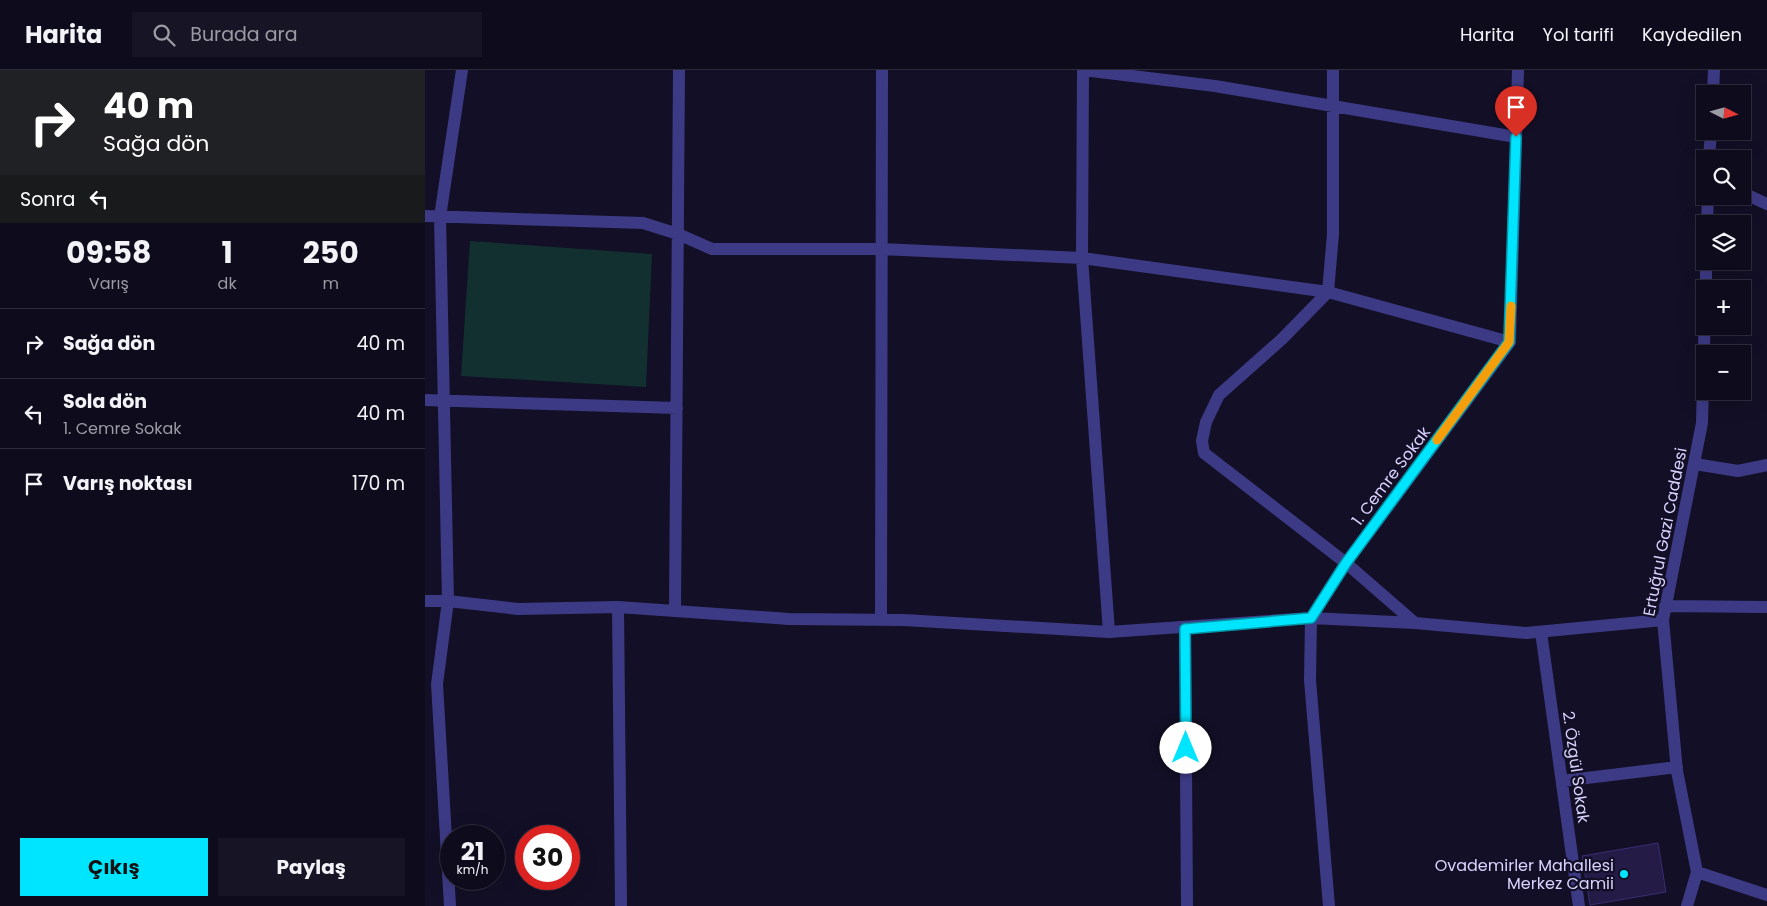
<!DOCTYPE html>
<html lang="tr">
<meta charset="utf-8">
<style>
body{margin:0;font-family:Poppins,sans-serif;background:#171425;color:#f1f3f6;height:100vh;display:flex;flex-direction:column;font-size:19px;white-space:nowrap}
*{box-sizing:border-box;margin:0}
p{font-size:16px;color:#9b9ba3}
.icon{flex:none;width:28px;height:28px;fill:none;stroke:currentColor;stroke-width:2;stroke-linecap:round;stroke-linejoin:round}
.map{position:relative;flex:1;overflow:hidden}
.drawer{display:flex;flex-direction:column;background:#0e0b1c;width:425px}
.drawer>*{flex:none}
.top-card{background:#202124;color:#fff;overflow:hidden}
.needle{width:32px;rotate:96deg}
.tools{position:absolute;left:1271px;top:15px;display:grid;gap:10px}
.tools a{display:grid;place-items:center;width:55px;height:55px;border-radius:0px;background:#0e0b1c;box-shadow:0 5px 20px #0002,0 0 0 1px #2e2b3b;font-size:25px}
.speed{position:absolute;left:15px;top:755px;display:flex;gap:10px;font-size:25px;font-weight:700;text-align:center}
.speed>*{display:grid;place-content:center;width:65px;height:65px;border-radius:50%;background:#0e0b1c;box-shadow:0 5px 20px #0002,0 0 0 1px #2e2b3b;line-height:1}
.speed small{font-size:12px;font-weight:400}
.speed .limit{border:8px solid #d22;background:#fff;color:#111}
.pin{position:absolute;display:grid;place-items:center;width:42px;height:42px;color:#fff;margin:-51px -21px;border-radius:50% 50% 50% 0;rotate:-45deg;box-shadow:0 0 5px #0007}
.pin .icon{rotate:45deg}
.me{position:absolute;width:55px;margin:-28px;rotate:0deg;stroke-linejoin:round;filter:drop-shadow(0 0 4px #0008)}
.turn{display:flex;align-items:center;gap:18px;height:105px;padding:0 20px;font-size:22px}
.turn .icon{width:65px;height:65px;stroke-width:2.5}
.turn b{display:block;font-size:35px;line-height:42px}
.then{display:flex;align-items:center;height:48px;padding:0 20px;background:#0003;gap:10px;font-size:19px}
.eta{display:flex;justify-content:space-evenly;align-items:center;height:85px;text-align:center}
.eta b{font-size:30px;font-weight:700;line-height:35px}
.action{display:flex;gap:10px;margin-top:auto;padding:10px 20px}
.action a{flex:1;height:58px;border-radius:0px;background:#00e5ff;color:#111;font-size:20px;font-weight:700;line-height:58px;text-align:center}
.action a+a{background:#171425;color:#f1f3f6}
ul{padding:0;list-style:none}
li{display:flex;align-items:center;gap:15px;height:70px;padding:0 20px;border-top:1px solid #2e2b3b}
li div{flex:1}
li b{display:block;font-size:19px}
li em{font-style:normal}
header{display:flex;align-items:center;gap:30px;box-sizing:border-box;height:70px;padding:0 25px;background:#0e0b1c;border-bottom:1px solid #2e2b3b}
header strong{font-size:24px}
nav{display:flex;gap:28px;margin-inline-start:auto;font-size:18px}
.search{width:350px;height:45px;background:#171425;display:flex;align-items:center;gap:12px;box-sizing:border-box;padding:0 18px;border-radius:0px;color:#9b9ba3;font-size:19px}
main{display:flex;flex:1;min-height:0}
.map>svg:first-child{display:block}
</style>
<header>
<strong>Harita</strong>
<div class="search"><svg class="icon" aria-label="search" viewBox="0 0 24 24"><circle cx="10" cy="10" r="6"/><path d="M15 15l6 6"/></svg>Burada ara</div>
<nav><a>Harita</a><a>Yol tarifi</a><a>Kaydedilen</a></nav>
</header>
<main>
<section class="drawer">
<div class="top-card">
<div class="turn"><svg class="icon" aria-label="right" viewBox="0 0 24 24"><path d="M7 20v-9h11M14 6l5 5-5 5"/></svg><div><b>40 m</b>Sağa dön</div></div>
<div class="then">Sonra<svg class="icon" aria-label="left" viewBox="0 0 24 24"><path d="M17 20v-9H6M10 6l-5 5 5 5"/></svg></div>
</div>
<div class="eta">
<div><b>09:58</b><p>Varış</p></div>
<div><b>1</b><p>dk</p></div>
<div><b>250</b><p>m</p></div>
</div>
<ul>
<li><svg class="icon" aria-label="right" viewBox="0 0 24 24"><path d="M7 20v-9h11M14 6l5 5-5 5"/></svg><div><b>Sağa dön</b></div><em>40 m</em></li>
<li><svg class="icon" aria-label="left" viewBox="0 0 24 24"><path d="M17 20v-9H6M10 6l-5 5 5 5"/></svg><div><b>Sola dön</b><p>1. Cemre Sokak</p></div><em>40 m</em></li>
<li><svg class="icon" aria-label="arrive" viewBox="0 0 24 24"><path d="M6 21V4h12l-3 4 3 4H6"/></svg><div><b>Varış noktası</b></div><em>170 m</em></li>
</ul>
<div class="action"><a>Çıkış</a><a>Paylaş</a></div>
</section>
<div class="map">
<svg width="1342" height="836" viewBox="0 0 1342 836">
<rect width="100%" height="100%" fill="#130f26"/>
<path fill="#12302f" d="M45 171 227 184 221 317 36 306Z"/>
<path fill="#241b47" stroke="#3b2d73" d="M1233 773 1241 822 1165 835 1157 786Z"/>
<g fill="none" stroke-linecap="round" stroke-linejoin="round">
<path stroke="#3d3a85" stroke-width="12" d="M658 0 657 188 684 562
M658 0 790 16 1091 67
M908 0V164L903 222 857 269 794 325 781 352 777 371 779 383 921 493 990 553
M1288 24 1289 0
M1284 89 1286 61
M1318 123 1342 134
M0 146 218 153 253 164 287 179H456L657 188 903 222 1085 272
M1282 154 1283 126
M1281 219V191
M0 330 252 338
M1270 394 1313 401 1342 395
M0 531H23L93 539 193 537 364 549 479 550 684 562 886 548 990 553 1101 563 1238 550
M1240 536 1342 537
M193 537 196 836
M250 541 254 0
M456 550 457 0
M760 559 762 836
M1116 562 1154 836
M1137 711 1252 697
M1272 802 1342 825
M25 836 12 614 23 531 15 147 37 0
M904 836 885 610 886 548 921 493 1085 272 1093 0
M1262 836 1272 802 1252 701 1238 550 1277 353 1280 240"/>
</g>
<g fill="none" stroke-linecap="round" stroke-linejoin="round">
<defs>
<path id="route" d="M761 678 760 559 886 548 921 493 1084 272 1091 67"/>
</defs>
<use href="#route" stroke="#0095a6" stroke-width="12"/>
<use href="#route" stroke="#00e5ff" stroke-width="9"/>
<path stroke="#f59e0b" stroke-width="9" d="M1012 370 1084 272 1086 236"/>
</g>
<circle fill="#00e5ff" stroke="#130f26" stroke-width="2" cx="1199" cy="804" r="5"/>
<g text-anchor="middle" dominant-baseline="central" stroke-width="4.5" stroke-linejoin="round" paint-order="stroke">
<g font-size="16" fill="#d9d4ff" stroke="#130f26">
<text transform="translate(966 406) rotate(-53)">1. Cemre Sokak</text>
<text transform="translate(1240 462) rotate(-79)">Ertuğrul Gazi Caddesi</text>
<text transform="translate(1151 697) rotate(82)">2. Özgül Sokak</text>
</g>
<g font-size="16" fill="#d9d4ff" stroke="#130f26" text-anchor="end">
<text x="1189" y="795">Ovademirler Mahallesi<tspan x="1189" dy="18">Merkez Camii</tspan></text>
</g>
</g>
</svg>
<div class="tools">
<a><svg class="needle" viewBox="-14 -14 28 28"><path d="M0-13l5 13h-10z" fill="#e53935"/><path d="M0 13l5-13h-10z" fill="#9b9ba3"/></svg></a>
<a><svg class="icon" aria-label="search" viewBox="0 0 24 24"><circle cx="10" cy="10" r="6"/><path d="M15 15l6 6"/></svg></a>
<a><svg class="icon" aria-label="layers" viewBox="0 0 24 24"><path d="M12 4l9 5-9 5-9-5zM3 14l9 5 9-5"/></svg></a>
<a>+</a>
<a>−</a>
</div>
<div class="speed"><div>21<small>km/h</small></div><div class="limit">30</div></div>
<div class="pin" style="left:1091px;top:67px;background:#d93025"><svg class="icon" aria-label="arrive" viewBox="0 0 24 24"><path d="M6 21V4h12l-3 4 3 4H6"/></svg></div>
<svg class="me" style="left:761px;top:678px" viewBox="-20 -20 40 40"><circle r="19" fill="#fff"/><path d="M0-13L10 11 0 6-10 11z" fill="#00e5ff"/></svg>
</div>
</main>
